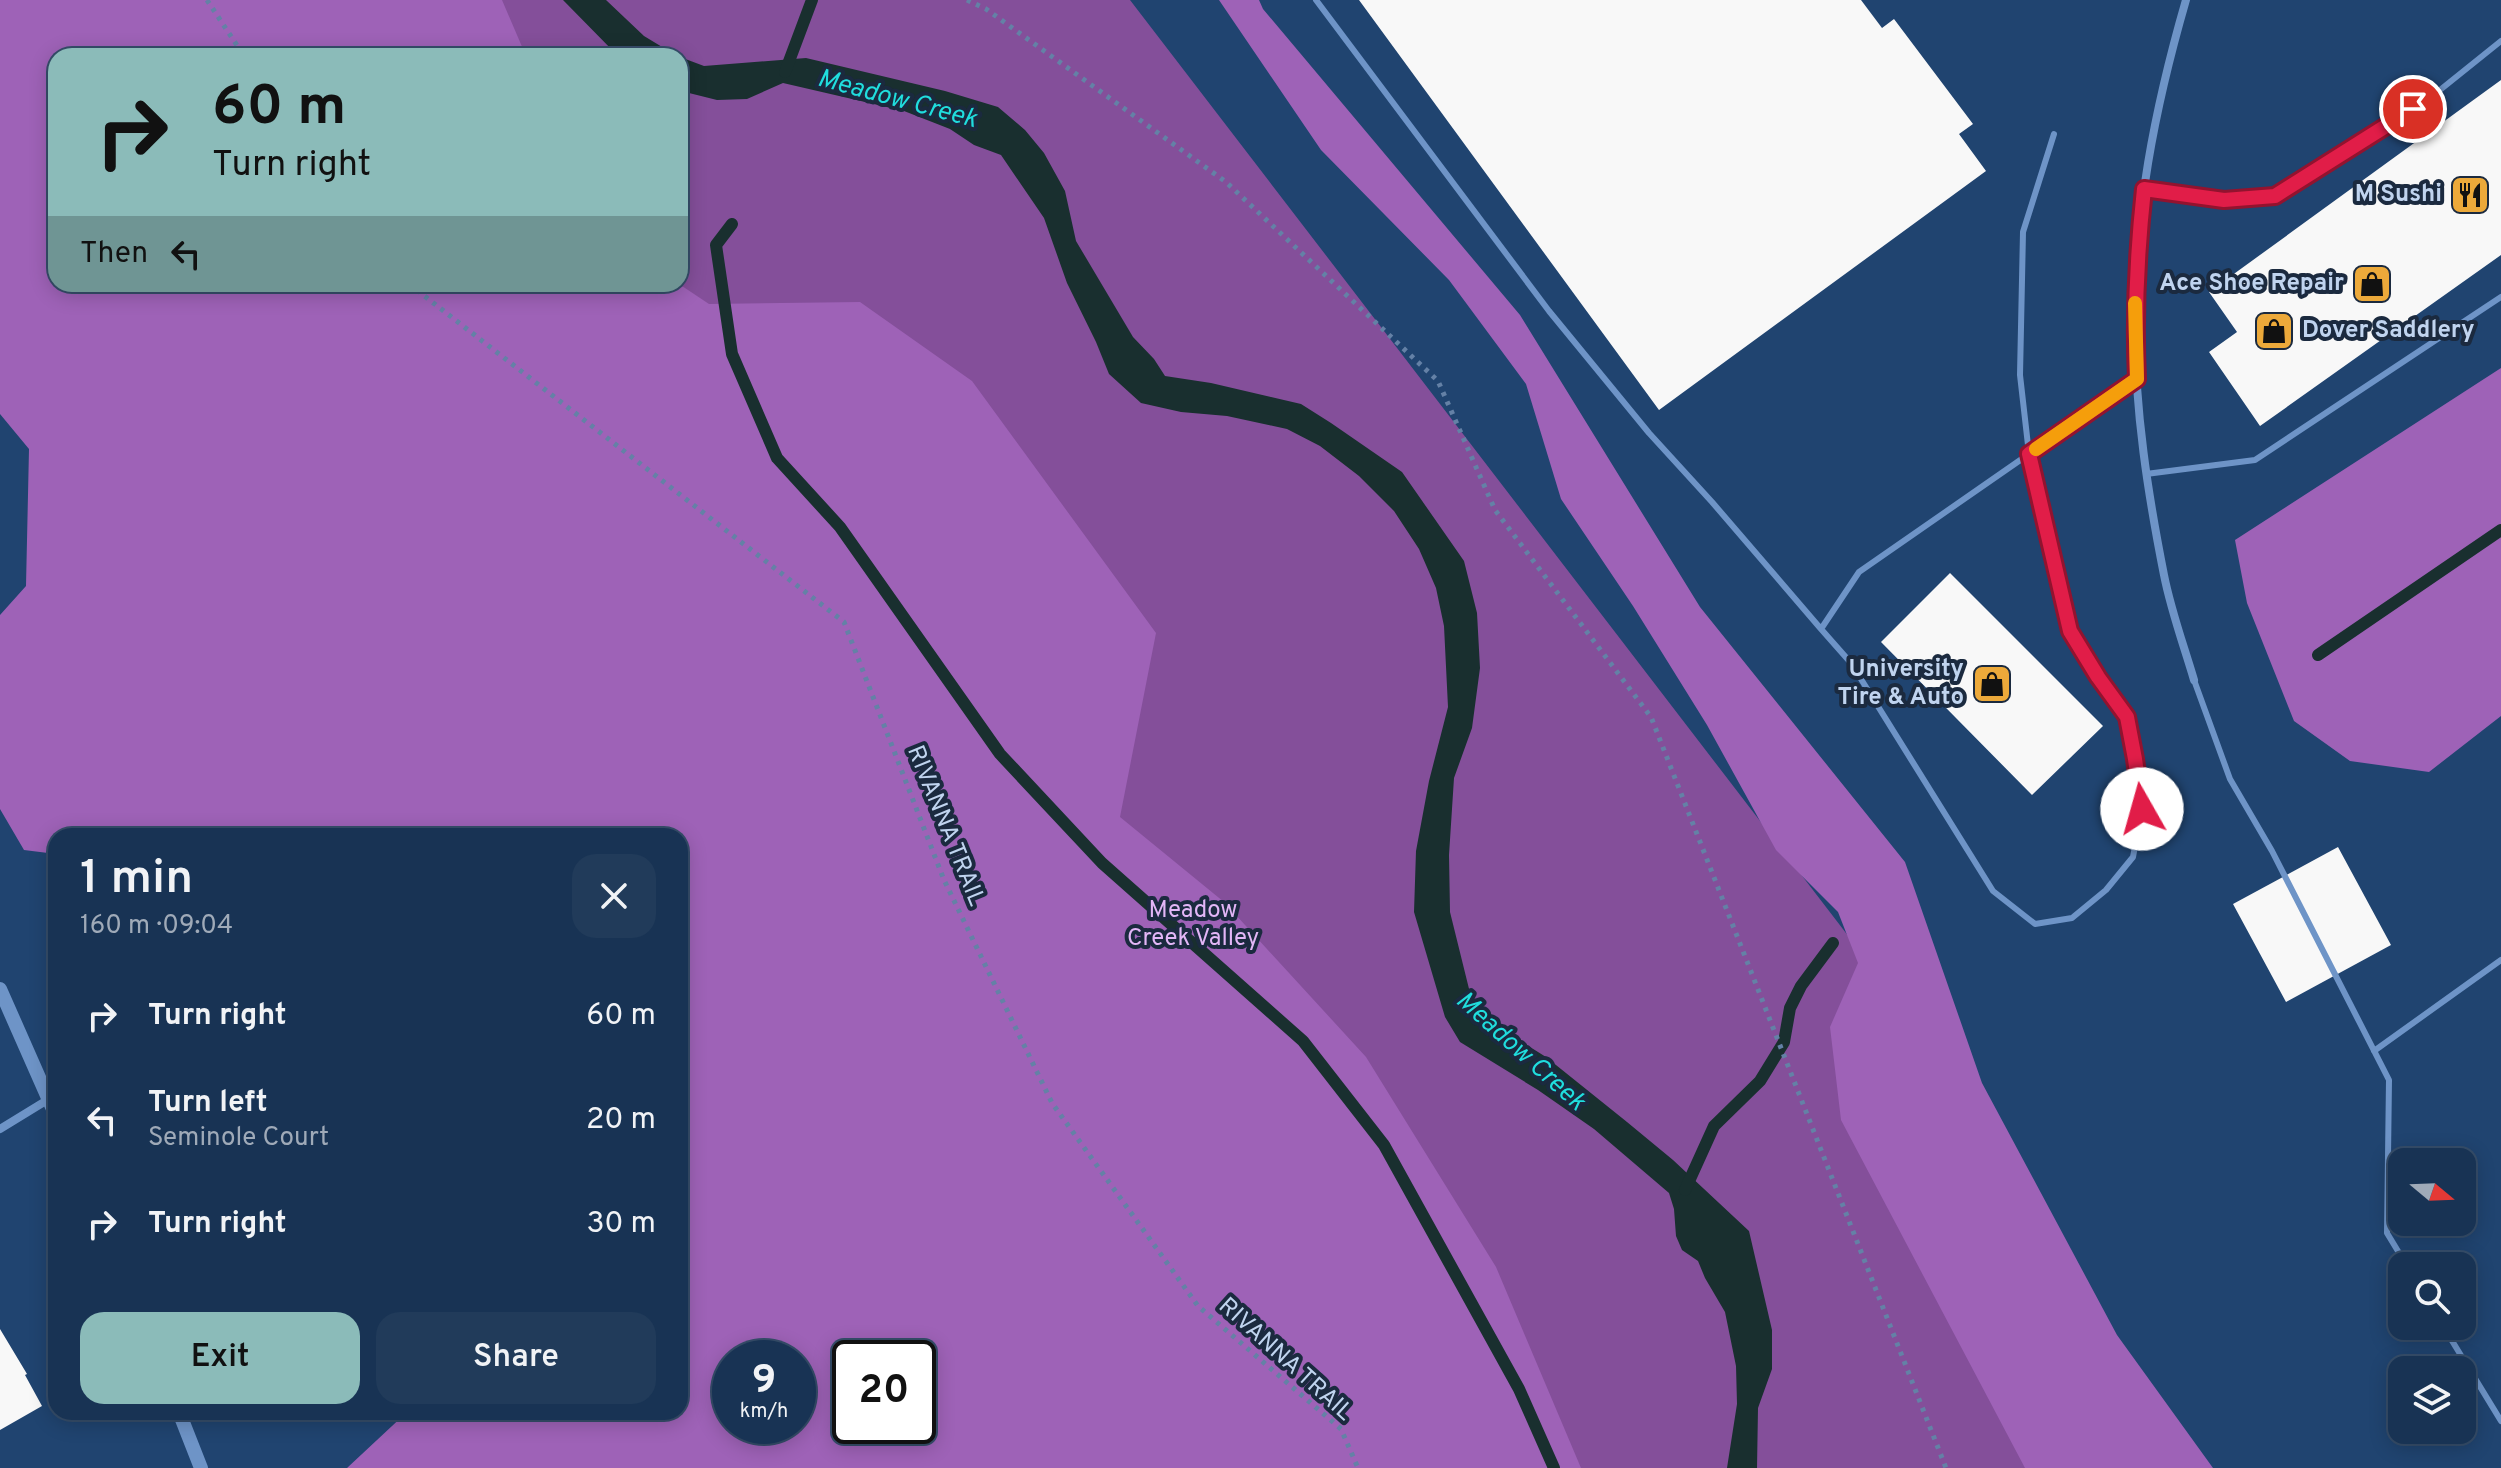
<!DOCTYPE html>
<meta charset="utf-8">
<style>
body{margin:0;font-family:Overpass,sans-serif;background:#213b5a;color:#f1f3f6;height:100vh;display:flex;flex-direction:column;font-size:30px;white-space:nowrap}
*{box-sizing:border-box;margin:0}
p{font-size:26px;color:#9faab8}
.icon{flex:none;width:44px;height:44px;fill:none;stroke:currentColor;stroke-width:2;stroke-linecap:round;stroke-linejoin:round}
.map{position:relative;flex:1;overflow:hidden}
.sheet{position:absolute;left:48px;top:828px;width:640px;height:592px;display:flex;flex-direction:column;background:#183354;border-radius:24px;box-shadow:0 4px 20px #0003,0 0 0 2px #364e6b}
.sheet>*{flex:none}
.hud{position:absolute;left:48px;top:48px;width:640px;height:244px;border-radius:24px;box-shadow:0 4px 20px #0003,0 0 0 2px #364e6b;background:#8bbbb9;color:#111;overflow:hidden}
.needle{width:52px;rotate:109deg}
.controls{position:absolute;left:2388px;top:1148px;display:grid;gap:16px}
.controls a{display:grid;place-items:center;width:88px;height:88px;border-radius:16px;background:#183354;box-shadow:0 4px 20px #0003,0 0 0 2px #364e6b;font-size:40px}
.speed{position:absolute;left:712px;top:1340px;display:flex;gap:16px;font-size:40px;font-weight:700;text-align:center}
.speed>*{display:grid;place-content:center;width:104px;height:104px;border-radius:50%;background:#183354;box-shadow:0 4px 20px #0003,0 0 0 2px #364e6b;line-height:1}
.speed small{font-size:20px;font-weight:400}
.speed .limit{border:4px solid #111;border-radius:12px;background:#fff;color:#111}
.pin{position:absolute;display:grid;place-items:center;width:68px;height:68px;color:#fff;margin:-34px;border:4px solid #fff;border-radius:50%;box-shadow:0 2px 8px #0007}
.me{position:absolute;width:88px;margin:-44px;rotate:353deg;stroke-linejoin:round;filter:drop-shadow(0 0 6px #0008)}
.turn{display:flex;align-items:center;gap:28px;height:168px;padding:0 32px;font-size:36px}
.turn .icon{width:104px;height:104px;stroke-width:2.5}
.turn b{display:block;font-size:56px;line-height:68px}
.then{display:flex;align-items:center;height:76px;padding:0 32px;background:#0003;gap:16px;font-size:30px}
.round{display:grid;place-items:center;flex:none;width:84px;height:84px;border-radius:24px;background:#213b5a}
.head{display:flex;align-items:center;justify-content:space-between;height:136px;padding:0 32px}
h1{font-size:48px;font-weight:600;line-height:60px}
.cta{display:flex;gap:16px;margin-top:auto;padding:16px 32px}
.cta a{flex:1;height:92px;border-radius:24px;background:#8bbbb9;color:#111;font-size:32px;font-weight:600;line-height:92px;text-align:center}
.cta a+a{background:#213b5a;color:#f1f3f6}
ul{padding:0;list-style:none}
li{display:flex;align-items:center;gap:24px;height:104px;padding:0 32px}
li div{flex:1}
li b{display:block;font-size:30px}
li em{font-style:normal}
.map>svg:first-child{display:block}
</style>
<div class="map">
<svg width="2501" height="1468" viewBox="0 0 2501 1468">
<rect width="100%" height="100%" fill="#204470"/>
<path fill="#844f9a" fill-rule="evenodd" d="M0 0H1130L1991 1122 1894 1219 2053 1468H670L680 1412V836L0 270ZM56 56H680V284H56ZM730 1358H798V1426H730ZM850 1358H918V1426H850Z"/>
<path fill="#9e62b7" fill-rule="evenodd" d="M0 0H502L526 56H56V284H679L709 304 860 302 972 381 1156 633 1120 817 1224 902 1366 1057 1496 1267 1581 1468H347L407 1412H680V836H56V854L24 850 0 809V615L26 586 29 449 0 414ZM730 1358H798V1426H730ZM850 1358H918V1426H850Z
M1219 0H1259L1263 9 1520 315 1700 607 1905 862 1982 1083 2117 1335 2213 1468H2025L1841 1120 1830 1027 1858 963 1838 912 1776 850 1707 725 1633 606 1561 499 1526 384 1449 280 1321 150Z
M2501 368V716L2429 772 2350 761 2294 721 2247 603 2235 540Z"/>
<path fill="#192f2f" d="M563 0H606L644 36 677 56H618Z
M680 57 704 66 806 58 945 91 998 107 1025 130 1044 153 1065 191 1076 241 1133 337 1154 359 1165 376 1211 383 1301 404 1331 423 1402 472 1464 561 1477 613 1480 668 1472 728 1454 778 1449 855 1450 912 1472 1001 1503 1030 1546 1057 1627 1122 1673 1160 1749 1231 1772 1330V1369L1758 1408 1757 1468H1727L1737 1404 1736 1366 1725 1312 1705 1278 1698 1261 1682 1250 1676 1236 1674 1209 1669 1193 1594 1129 1538 1090 1460 1042 1445 1017 1414 912 1416 851 1429 781 1448 707 1444 626 1436 588 1419 549 1394 511 1359 476 1320 446 1287 429 1227 416 1181 412 1141 403 1109 374 1096 342 1067 283 1044 218 1001 155 974 145 950 129 904 111 783 83 747 99 717 100 681 91Z"/>
<g fill="none" stroke-linecap="round" stroke-linejoin="round">
<path stroke="#192f2f" stroke-width="12" d="M785 72 812 0
M732 224 716 245 732 354 777 458 840 527 1000 754 1102 863 1303 1041 1384 1145 1519 1389 1554 1468
M2318 655 2501 530
M1685 1190 1714 1126 1760 1081 1784 1042 1790 1008 1801 986 1833 943"/>
</g>
<path fill="#f8f8f8" d="M1359 0H1861L1882 28 1894 19 1973 124 1959 134 1986 171 1659 410Z
M2501 80V255L2260 426 2209 352 2237 332 2209 292Z
M1950 573 2103 726 2032 795 1881 642Z
M2338 847 2391 945 2286 1002 2233 904Z
M0 1329 27 1374 25 1375 42 1406 0 1430Z"/>
<g fill="none" stroke-linecap="round" stroke-linejoin="round">
<path stroke="#6481a6" stroke-width="5" stroke-dasharray="4 6" stroke-linecap="butt" d="M207 0 244 56
M967 0 986 9 1226 182 1438 381 1495 510 1651 717 1946 1468
M409 284 844 622 944 880 1052 1103 1198 1306 1341 1429 1358 1468"/>
<path stroke="#6e94c7" stroke-width="6" d="M1316 0 1549 311 1649 433 1712 502 1821 629 1859 572 2137 379
M2144 189 2224 200 2275 196 2435 94 2501 41
M2146 474 2255 460 2501 297
M1821 629 1851 663 1993 891 2035 924 2072 918 2106 890 2133 857 2142 809 2135 759 2127 717 2098 677 2070 631 2029 454 2020 375 2023 232 2054 134
M2194 680 2230 779 2272 851 2389 1080 2387 1233 2407 1266
M2374 1051 2501 960
M2443 1326 2501 1421"/>
<path stroke="#6e94c7" stroke-width="8" d="M2186 0C2155 107 2133 217 2135 329 2135 411 2148 494 2164 575 2171 611 2184 646 2194 680
M0 1129 49 1099"/>
<path stroke="#6e94c7" stroke-width="14" d="M0 989 56 1116
M179 1412 201 1468"/>
</g>
<g fill="none" stroke-linecap="round" stroke-linejoin="round">
<defs>
<path id="route" d="M2142 809 2135 759 2127 717 2098 677 2070 631 2029 454 2137 379C2134 315 2137 253 2144 189L2224 200 2275 196 2413 109"/>
</defs>
<use href="#route" stroke="#92132f" stroke-width="20"/>
<use href="#route" stroke="#e11d48" stroke-width="14"/>
<path stroke="#f59e0b" stroke-width="14" d="M2036 449 2137 379 2135 303"/>
</g>
<defs>
<symbol id="restaurant-square" viewBox="-11 -11 22 22"><rect x="-9" y="-9" width="18" height="18" rx="4" fill="#eca93a" stroke="#1b2a3f"/><path d="M-5-6h1v4h1v-4h1v4h1v-4h1v5L-1.5 .5V6h-2V.5L-5-1ZM5-6V6H3V1.5H1.5Q1.5-4 5-6Z" fill="#111"/></symbol>
<symbol id="shop-square" viewBox="-11 -11 22 22"><rect x="-9" y="-9" width="18" height="18" rx="4" fill="#eca93a" stroke="#1b2a3f"/><path d="M-5-2.5h2.3a2.7 3.5 0 0 1 5.4 0H5L5.5 6h-11ZM-1.5-2.5h3a1.5 2.3 0 0 0-3 0Z" fill="#111"/></symbol>
</defs>
<g fill-rule="evenodd">
<use href="#restaurant-square" x="2448" y="173" width="44" height="44"/>
<use href="#shop-square" x="2350" y="262" width="44" height="44"/>
<use href="#shop-square" x="2252" y="309" width="44" height="44"/>
<use href="#shop-square" x="1970" y="662" width="44" height="44"/>
</g>
<g text-anchor="middle" dominant-baseline="central" stroke-width="8" stroke-linejoin="round" paint-order="stroke">
<g font-size="24" font-weight="bold" fill="#c0d4ef" stroke="#1b2a3f" text-anchor="end">
<text x="2442" y="195">M Sushi</text>
<text x="2344" y="284">Ace Shoe Repair</text>
<text x="2302" y="331" text-anchor="start">Dover Saddlery</text>
<text x="1964" y="670">University<tspan x="1964" dy="28">Tire &amp; Auto</tspan></text>
</g>
<g font-size="24" fill="#c0d4ef" stroke="#1b2a3f">
<text transform="translate(945 826) rotate(68)">RIVANNA TRAIL</text>
<text transform="translate(1285 1360) rotate(42)">RIVANNA TRAIL</text>
</g>
<g font-size="24" fill="#e3b6f7" stroke="#1b2a3f">
<text x="1193" y="911">Meadow<tspan x="1193" dy="28">Creek Valley</tspan></text>
</g>
<g font-size="26" font-style="italic" fill="#20dede" stroke="#1b2a3f">
<text transform="translate(897 100) rotate(15)">Meadow Creek</text>
<text transform="translate(1520 1052) rotate(42)">Meadow Creek</text>
</g>
</g>
</svg>
<div class="controls">
<a><svg class="needle" viewBox="-14 -14 28 28"><path d="M0-13l5 13h-10z" fill="#e53935"/><path d="M0 13l5-13h-10z" fill="#9faab8"/></svg></a>
<a><svg class="icon" aria-label="search" viewBox="0 0 24 24"><circle cx="10" cy="10" r="6"/><path d="M15 15l6 6"/></svg></a>
<a><svg class="icon" aria-label="layers" viewBox="0 0 24 24"><path d="M12 4l9 5-9 5-9-5zM3 14l9 5 9-5"/></svg></a>
</div>
<div class="speed"><div>9<small>km/h</small></div><div class="limit">20</div></div>
<div class="pin" style="left:2413px;top:109px;background:#d93025"><svg class="icon" aria-label="arrive" viewBox="0 0 24 24"><path d="M6 21V4h12l-3 4 3 4H6"/></svg></div>
<svg class="me" style="left:2142px;top:809px" viewBox="-20 -20 40 40"><circle r="19" fill="#fff"/><path d="M0-13L10 11 0 6-10 11z" fill="#e11d48"/></svg>
<div class="hud">
<div class="turn"><svg class="icon" aria-label="right" viewBox="0 0 24 24"><path d="M7 20v-9h11M14 6l5 5-5 5"/></svg><div><b>60 m</b>Turn right</div></div>
<div class="then">Then<svg class="icon" aria-label="left" viewBox="0 0 24 24"><path d="M17 20v-9H6M10 6l-5 5 5 5"/></svg></div>
</div>
<section class="sheet">
<div class="head"><div><h1>1 min</h1><p>160 m · 09:04</p></div><a class="round"><svg class="icon" aria-label="close" viewBox="0 0 24 24"><path d="M6 6l12 12M18 6L6 18"/></svg></a></div>
<ul>
<li><svg class="icon" aria-label="right" viewBox="0 0 24 24"><path d="M7 20v-9h11M14 6l5 5-5 5"/></svg><div><b>Turn right</b></div><em>60 m</em></li>
<li><svg class="icon" aria-label="left" viewBox="0 0 24 24"><path d="M17 20v-9H6M10 6l-5 5 5 5"/></svg><div><b>Turn left</b><p>Seminole Court</p></div><em>20 m</em></li>
<li><svg class="icon" aria-label="right" viewBox="0 0 24 24"><path d="M7 20v-9h11M14 6l5 5-5 5"/></svg><div><b>Turn right</b></div><em>30 m</em></li>
</ul>
<div class="cta"><a>Exit</a><a>Share</a></div>
</section>
</div>
